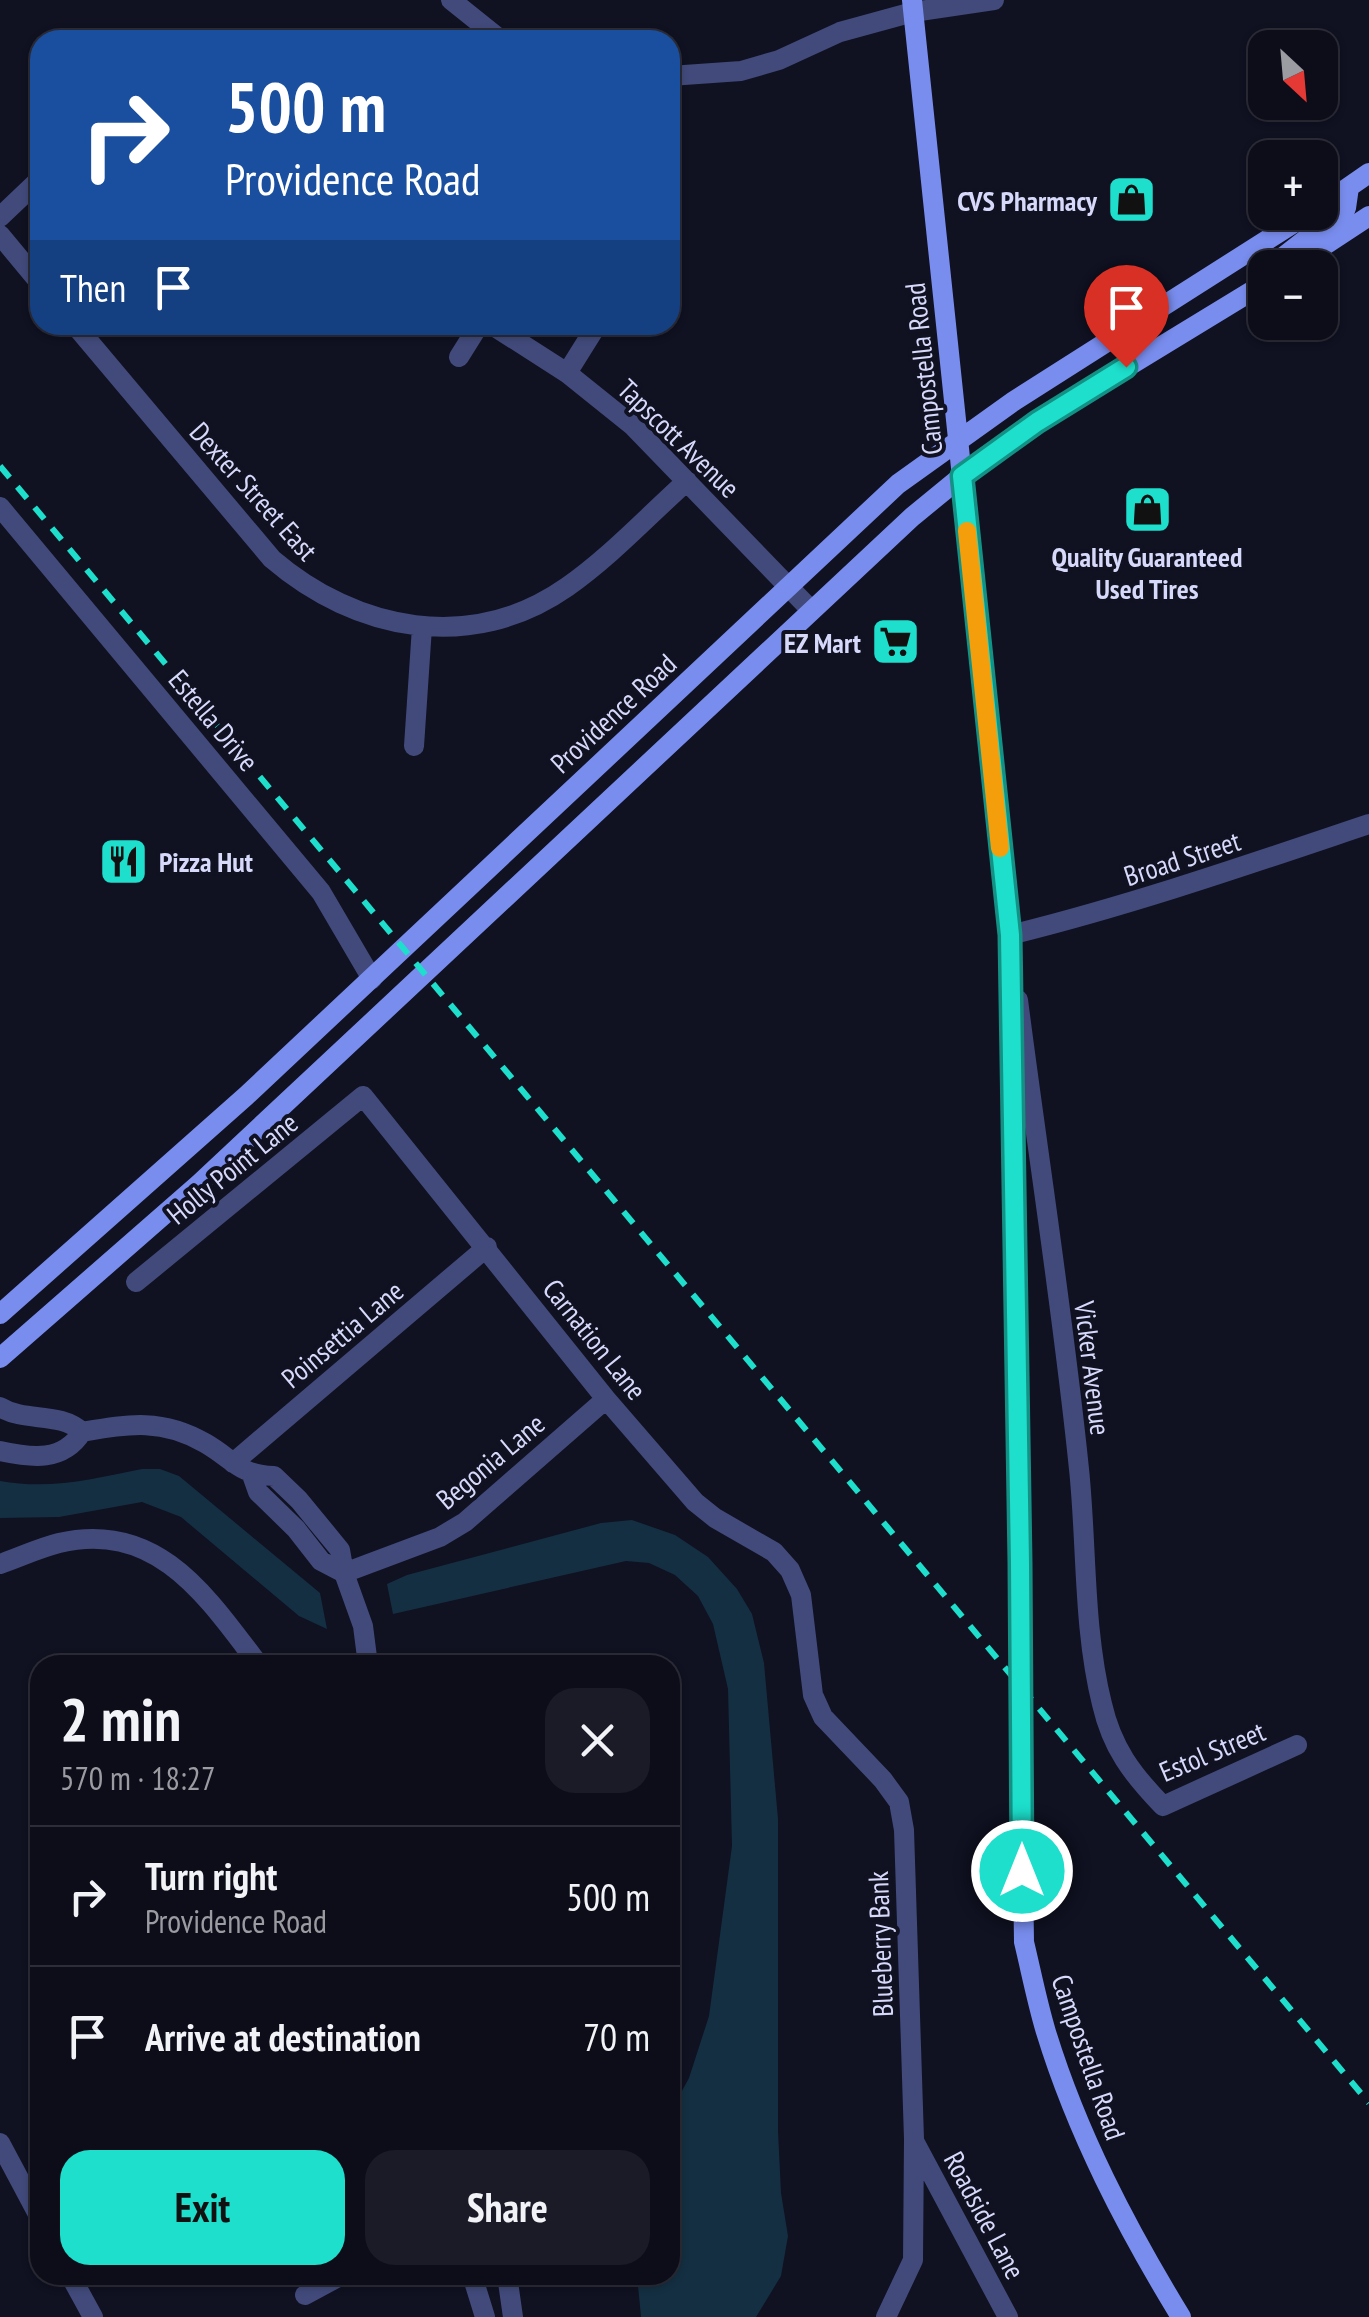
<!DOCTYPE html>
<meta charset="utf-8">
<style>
body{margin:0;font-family:"PT Sans Narrow",sans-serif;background:#1a1b26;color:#f1f3f6;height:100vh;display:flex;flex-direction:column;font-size:38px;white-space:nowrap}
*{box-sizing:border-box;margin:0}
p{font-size:32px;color:#9a9ca2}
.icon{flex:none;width:55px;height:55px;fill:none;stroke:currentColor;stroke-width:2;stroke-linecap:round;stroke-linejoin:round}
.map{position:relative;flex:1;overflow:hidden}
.side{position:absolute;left:30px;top:1655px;width:650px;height:630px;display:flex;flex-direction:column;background:#0c0d19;border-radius:30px;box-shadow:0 2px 8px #0004,0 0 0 2px #2c2d38}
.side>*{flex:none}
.banner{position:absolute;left:30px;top:30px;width:650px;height:305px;border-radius:30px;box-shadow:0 2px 8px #0004,0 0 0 2px #2c2d38;background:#1a4fa0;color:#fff;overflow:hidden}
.needle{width:65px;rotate:154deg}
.controls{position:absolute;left:1248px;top:30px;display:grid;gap:20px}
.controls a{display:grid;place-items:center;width:90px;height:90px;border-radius:20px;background:#0c0d19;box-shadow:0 2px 8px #0004,0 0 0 2px #2c2d38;font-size:50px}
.pin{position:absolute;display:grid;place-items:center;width:85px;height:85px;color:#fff;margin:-102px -42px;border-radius:50% 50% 50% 0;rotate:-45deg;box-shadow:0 0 10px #0007}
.pin .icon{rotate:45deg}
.me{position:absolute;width:110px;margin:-55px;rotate:0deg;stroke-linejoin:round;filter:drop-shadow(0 0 8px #0008)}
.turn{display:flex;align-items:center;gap:35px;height:210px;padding:0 30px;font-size:45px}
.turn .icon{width:130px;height:130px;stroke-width:2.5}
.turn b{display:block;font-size:70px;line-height:85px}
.then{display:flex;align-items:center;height:95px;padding:0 30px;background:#0003;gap:20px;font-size:38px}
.round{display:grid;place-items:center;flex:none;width:105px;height:105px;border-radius:30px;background:#1a1b26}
.headline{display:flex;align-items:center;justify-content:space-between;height:170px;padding:0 30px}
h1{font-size:60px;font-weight:700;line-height:75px}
.button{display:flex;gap:20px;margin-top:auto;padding:20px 30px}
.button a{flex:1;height:115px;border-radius:30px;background:#1ddfcc;color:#111;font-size:40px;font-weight:700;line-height:115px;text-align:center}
.button a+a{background:#1a1b26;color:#f1f3f6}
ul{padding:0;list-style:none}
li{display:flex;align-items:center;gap:30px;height:140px;padding:0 30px;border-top:2px solid #2c2d38}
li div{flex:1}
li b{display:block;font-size:38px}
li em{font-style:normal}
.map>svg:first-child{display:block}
</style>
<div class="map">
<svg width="1369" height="2317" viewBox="0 0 1369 2317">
<rect width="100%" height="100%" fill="#101121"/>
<path fill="#142f42" d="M142 1469H160L179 1476 320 1593 327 1629 299 1616 181 1517 142 1502 59 1517 0 1518V1481C51 1490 92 1479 142 1469Z
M632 1520 675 1535 708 1557 737 1589 752 1614 764 1663 778 1819V2131L781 2193 788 2236 781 2276 756 2317H641L637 2275H670V2113L689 2078 709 2016 732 1846 728 1689 713 1624 698 1596 675 1575 649 1563 626 1561 393 1614 387 1584 407 1575 601 1523Z"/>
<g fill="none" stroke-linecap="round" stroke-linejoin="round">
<path stroke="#414a7a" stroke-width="20" d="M451 0 501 40
M670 76 741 71 779 60 840 32 913 12 994 0
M0 217 40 179
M0 235 40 283
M75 325 272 559C356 631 471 654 567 587 610 557 648 516 687 481
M492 325 567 373 633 426 811 610
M459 357 479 325
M567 373 597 325
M0 507 321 892 372 979
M414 746 422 627
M1012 951 1010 935C1132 905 1250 864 1369 824
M1018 1000C1038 1156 1063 1312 1079 1469 1087 1546 1083 1628 1102 1704 1112 1748 1132 1774 1163 1806L1297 1745
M136 1282 363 1096 606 1399 695 1502 715 1518 774 1552 790 1570 801 1595 813 1695 823 1717 883 1780 899 1802 904 1830 914 2139 913 2260 886 2317
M0 1407C26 1423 59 1411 82 1432 129 1424 162 1418 205 1443 233 1459 239 1475 274 1476L299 1500 340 1550 344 1573 363 1626 368 1665
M0 1451C32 1458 63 1462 82 1432
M233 1463 487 1247
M252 1475 258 1492 296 1529 321 1561 344 1573
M0 1564C20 1557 39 1548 59 1543 158 1520 207 1597 259 1665
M344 1573 440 1537 465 1522 606 1399
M914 2141 1008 2317
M0 2143 40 2218
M70 2275 93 2317
M472 2275 485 2317
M507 2275 513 2317
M305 2295 342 2275"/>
<path stroke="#798dee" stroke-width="20" d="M912 0 1010 935 1024 1942C1031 1971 1037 2002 1046 2032 1077 2133 1126 2227 1181 2317
M1320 207 1369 173
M1269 268 1346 208 1349 187
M1290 268 1369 216
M0 1314 246 1096 898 484 1014 401 1311 212
M0 1358 199 1184 912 517 962 476 1037 422 1265 283"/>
<path stroke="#1ddfcc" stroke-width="6" stroke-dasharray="15 12" stroke-linecap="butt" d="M0 466 1369 2103"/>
</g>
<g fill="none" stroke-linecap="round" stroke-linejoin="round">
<defs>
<path id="route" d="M1022 1871 1020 1563 1010 935 962 476 1037 422 1126 367"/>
</defs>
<use href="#route" stroke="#139185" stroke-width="25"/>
<use href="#route" stroke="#1ddfcc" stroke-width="18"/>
<path stroke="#f59e0b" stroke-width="18" d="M967 531 1000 848"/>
</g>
<defs>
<symbol id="shop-square" viewBox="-11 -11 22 22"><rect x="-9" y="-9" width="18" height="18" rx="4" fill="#1ddfcc" stroke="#101121"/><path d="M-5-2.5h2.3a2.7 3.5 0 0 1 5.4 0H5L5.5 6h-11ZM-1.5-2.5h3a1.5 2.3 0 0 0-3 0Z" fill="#111"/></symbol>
<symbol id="supermarket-square" viewBox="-11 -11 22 22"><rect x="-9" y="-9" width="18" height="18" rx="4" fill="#1ddfcc" stroke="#101121"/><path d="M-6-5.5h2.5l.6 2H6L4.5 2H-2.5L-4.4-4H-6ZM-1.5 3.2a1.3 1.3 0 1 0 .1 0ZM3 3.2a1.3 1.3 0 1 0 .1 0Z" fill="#111"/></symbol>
<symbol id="restaurant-square" viewBox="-11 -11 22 22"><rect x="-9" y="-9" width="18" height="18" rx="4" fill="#1ddfcc" stroke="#101121"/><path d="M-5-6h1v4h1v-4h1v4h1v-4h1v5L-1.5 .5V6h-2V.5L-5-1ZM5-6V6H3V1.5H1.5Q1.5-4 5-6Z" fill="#111"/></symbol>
</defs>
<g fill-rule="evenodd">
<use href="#shop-square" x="1104" y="172" width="55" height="55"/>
<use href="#shop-square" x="1120" y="482" width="55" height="55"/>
<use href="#supermarket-square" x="868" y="614" width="55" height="55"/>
<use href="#restaurant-square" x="96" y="834" width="55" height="55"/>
</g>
<g text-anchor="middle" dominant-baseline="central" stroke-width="8" stroke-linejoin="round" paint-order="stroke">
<g font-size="28" font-weight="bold" fill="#d6d9fa" stroke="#101121" text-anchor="end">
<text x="1097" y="200">CVS Pharmacy</text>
<text x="1147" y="556" text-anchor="middle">Quality Guaranteed<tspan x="1147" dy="32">Used Tires</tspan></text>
<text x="861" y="642">EZ Mart</text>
<text x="159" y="861" text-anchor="start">Pizza Hut</text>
</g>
<g font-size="28" fill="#d6d9fa" stroke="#101121">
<text transform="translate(923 369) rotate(-96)">Campostella Road</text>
<text transform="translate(679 438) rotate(44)">Tapscott Avenue</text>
<text transform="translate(254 491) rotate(48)">Dexter Street East</text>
<text transform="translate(613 713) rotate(-43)">Providence Road</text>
<text transform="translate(214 720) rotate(50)">Estella Drive</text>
<text transform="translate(1182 858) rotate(-18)">Broad Street</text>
<text transform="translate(232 1168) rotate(-39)">Holly Point Lane</text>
<text transform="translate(342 1334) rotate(-40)">Poinsettia Lane</text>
<text transform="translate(595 1339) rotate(51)">Carnation Lane</text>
<text transform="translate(1093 1368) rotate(83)">Vicker Avenue</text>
<text transform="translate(490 1461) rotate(-40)">Begonia Lane</text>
<text transform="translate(1212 1751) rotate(-23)">Estol Street</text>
<text transform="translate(880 1944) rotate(-92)">Blueberry Bank</text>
<text transform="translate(1089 2057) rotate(71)">Campostella Road</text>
<text transform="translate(985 2215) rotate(62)">Roadside Lane</text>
</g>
</g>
</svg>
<div class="controls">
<a><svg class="needle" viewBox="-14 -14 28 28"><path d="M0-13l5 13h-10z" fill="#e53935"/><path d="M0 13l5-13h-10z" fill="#9a9ca2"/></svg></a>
<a>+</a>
<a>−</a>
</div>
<div class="pin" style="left:1126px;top:367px;background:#d93025"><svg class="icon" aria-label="arrive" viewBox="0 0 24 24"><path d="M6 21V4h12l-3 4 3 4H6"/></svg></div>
<svg class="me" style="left:1022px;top:1871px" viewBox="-20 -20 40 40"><circle r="17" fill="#1ddfcc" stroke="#fff" stroke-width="3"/><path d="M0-11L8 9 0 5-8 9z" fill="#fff"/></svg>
<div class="banner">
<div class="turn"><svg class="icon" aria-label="right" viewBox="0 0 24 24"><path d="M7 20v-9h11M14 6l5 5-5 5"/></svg><div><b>500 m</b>Providence Road</div></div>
<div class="then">Then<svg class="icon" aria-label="arrive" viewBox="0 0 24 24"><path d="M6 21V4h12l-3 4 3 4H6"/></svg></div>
</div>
<section class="side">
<div class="headline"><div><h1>2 min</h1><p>570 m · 18:27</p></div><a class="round"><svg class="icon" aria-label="close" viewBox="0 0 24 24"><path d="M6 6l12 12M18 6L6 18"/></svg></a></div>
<ul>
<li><svg class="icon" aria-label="right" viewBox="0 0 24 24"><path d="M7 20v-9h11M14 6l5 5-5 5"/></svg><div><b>Turn right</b><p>Providence Road</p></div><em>500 m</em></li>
<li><svg class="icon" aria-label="arrive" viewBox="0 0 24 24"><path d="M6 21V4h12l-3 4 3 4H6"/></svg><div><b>Arrive at destination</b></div><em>70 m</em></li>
</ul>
<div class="button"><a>Exit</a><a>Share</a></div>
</section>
</div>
